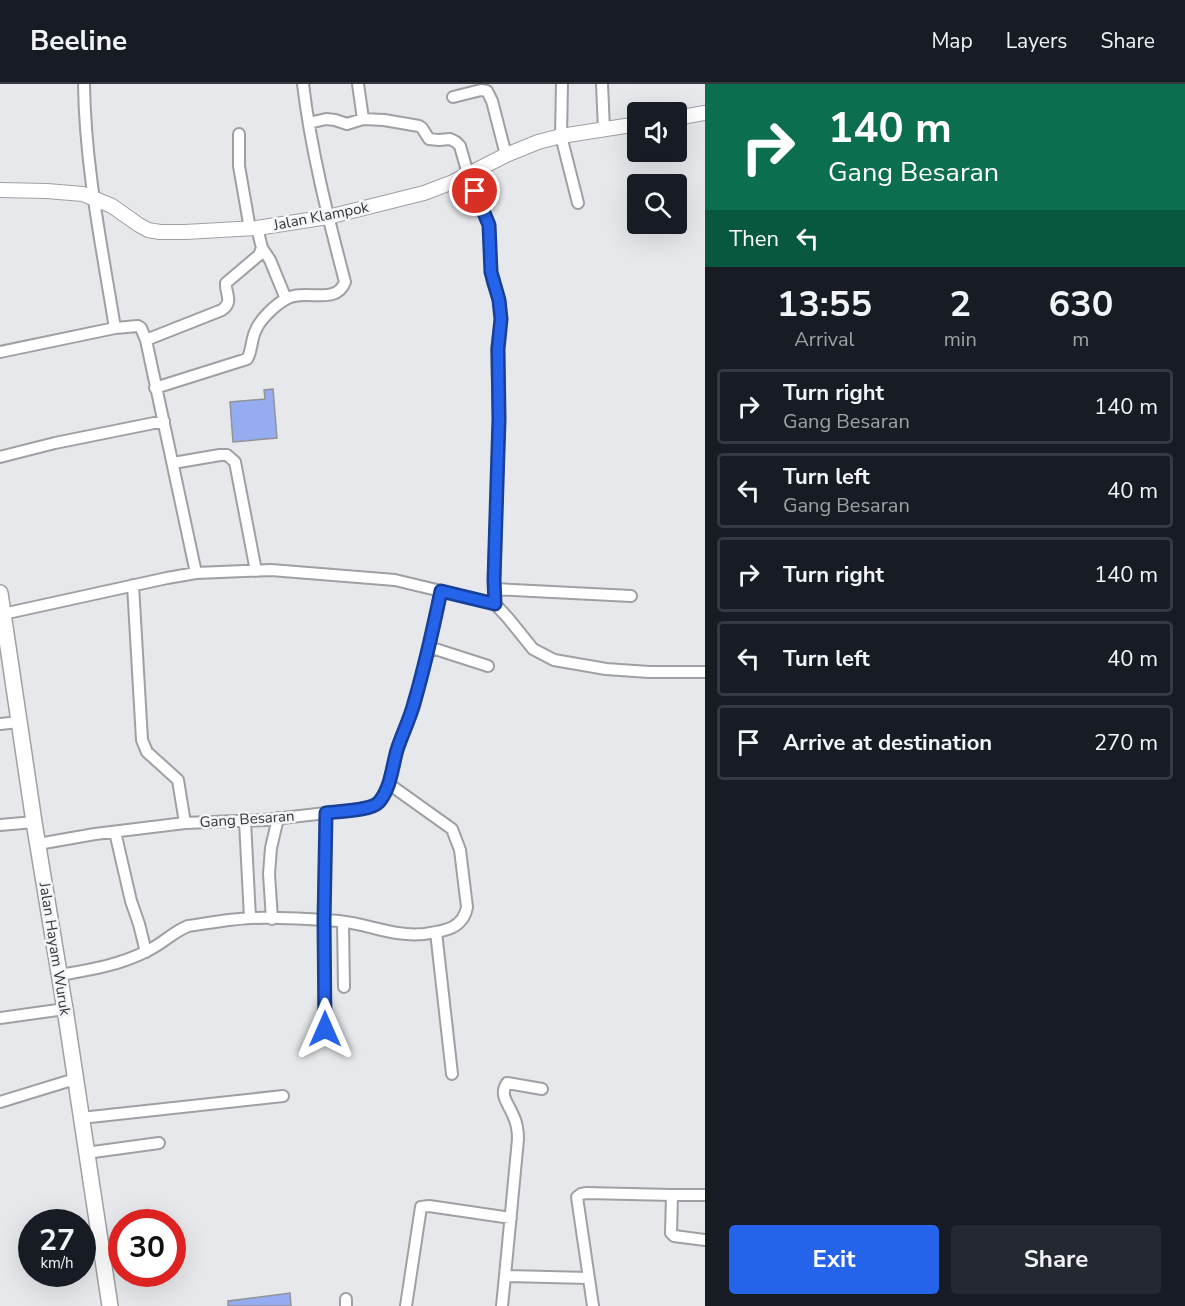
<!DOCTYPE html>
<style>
body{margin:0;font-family:"Nunito Sans",sans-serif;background:#242831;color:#f1f3f6;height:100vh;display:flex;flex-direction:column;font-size:22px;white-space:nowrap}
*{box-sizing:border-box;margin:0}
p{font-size:20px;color:#9ea1a6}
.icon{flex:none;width:33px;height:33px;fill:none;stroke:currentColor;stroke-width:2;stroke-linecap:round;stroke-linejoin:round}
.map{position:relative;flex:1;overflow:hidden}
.drawer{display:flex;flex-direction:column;background:#171b24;width:480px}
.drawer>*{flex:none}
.top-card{background:#0b6e4f;color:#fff;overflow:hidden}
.controls{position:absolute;left:627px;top:18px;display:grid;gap:12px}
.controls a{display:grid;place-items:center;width:60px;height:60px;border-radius:6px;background:#171b24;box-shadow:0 6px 24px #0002;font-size:30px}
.speed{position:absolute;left:18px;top:1125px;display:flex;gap:12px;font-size:30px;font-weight:700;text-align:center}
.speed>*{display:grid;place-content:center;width:78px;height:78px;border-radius:50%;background:#171b24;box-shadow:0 6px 24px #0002;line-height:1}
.speed small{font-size:15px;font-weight:400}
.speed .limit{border:9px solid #d22;background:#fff;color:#111}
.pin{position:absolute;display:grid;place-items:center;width:51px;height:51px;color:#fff;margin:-26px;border:3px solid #fff;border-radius:50%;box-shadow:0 2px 6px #0007}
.me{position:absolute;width:66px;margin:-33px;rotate:0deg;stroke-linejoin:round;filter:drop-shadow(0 0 4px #0008)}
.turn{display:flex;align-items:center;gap:21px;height:126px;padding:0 24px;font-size:27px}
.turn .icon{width:78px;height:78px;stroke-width:2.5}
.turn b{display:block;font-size:42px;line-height:51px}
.then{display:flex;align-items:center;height:57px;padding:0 24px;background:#0003;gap:12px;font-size:22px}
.eta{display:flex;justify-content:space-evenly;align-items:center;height:102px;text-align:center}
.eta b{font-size:36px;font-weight:700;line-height:42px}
.action{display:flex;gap:12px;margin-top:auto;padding:12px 24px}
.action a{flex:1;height:69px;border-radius:6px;background:#2563eb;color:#fff;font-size:24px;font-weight:700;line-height:69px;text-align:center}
.action a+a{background:#242831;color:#f1f3f6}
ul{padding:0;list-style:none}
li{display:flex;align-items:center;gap:18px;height:75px;margin:0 12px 9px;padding:0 12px;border:3px solid #363941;border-radius:6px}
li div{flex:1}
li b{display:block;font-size:22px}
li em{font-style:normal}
header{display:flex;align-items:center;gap:36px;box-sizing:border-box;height:84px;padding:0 30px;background:#171b24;border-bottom:2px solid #363941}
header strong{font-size:28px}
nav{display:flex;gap:33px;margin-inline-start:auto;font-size:21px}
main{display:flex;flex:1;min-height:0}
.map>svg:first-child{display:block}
</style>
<header>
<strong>Beeline</strong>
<nav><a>Map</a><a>Layers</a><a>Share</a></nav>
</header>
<main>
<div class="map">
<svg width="705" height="1222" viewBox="0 0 705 1222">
<rect width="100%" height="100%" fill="#e6e8eb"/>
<path fill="#95acf1" stroke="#919396" stroke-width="1.5" d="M273 305 277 354 233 358 230 318 265 315 264 306Z
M290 1209 291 1222H228V1217Z"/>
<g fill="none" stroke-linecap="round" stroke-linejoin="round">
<defs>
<path id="minor" d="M84 0C85 82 102 164 115 244
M358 0 363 35
M562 0 561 52 578 119
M602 0 604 45
M453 13 481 6 487 7 492 17 506 71
M309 39 326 35 335 36 347 40 363 35 384 36 419 42 422 44 429 55 439 56 450 55 456 58 460 62 468 90 489 141 491 188 493 199 499 216 501 235 497 265 499 335 494 496 495 520
M239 50V82L250 145
M262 164 270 176 286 215
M146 256 222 226C234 217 225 210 226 199L259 171 262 164 257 144
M0 268 115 244 138 242 141 244 146 256 196 489
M155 304 247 275C252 267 251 257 255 248 259 236 275 221 286 215 305 204 336 222 345 198 328 133 311 67 303 0
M0 373 55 359 164 337
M173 379 220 371H227L235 378 256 487
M133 501 142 656 147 668 178 696 185 739
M494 505 631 512
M3 530 167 494 196 489 271 486 395 496 495 520 508 534 533 565 554 576 606 585 649 588H705
M429 563 488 582
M0 640 19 638
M245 737 250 834
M0 741 34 738
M115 748 131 817 139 840 146 868
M38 760 95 750 185 739 265 736 361 725 375 721 380 717 389 700 397 666 414 622 429 563 441 507
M272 835 269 790 271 764 278 734
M343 838 344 903
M436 848 452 990
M60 891C89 886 120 881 147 867 162 860 173 848 188 842 209 839 230 835 251 834 280 833 310 835 339 837 369 840 393 853 424 850 444 847 463 845 467 823L460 766 452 745 389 700
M0 934 65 925
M325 945 324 836 326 729
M542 1005 507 999C499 1011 508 1019 513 1031 517 1039 518 1047 518 1055L505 1192 588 1194
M0 1018 75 995
M81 1034 283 1012
M86 1069 159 1059
M705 1111H672L671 1149 674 1152 705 1156
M346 1222V1215
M406 1222 421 1123 429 1122 511 1134
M502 1222 505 1192
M593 1222 577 1113 581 1110 587 1109 672 1111"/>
<path id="tertiary" d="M676 34 705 29
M0 106 47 107 83 110 112 122 139 141 148 146 160 148H185L257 144 328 133 424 109 453 98 506 71 538 58 561 52 638 40"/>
<path id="secondary" d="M0 509 34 738 65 925 110 1222"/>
</defs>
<use href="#minor" stroke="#9fa0a4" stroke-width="14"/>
<use href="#tertiary" stroke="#9fa0a4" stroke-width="16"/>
<use href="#secondary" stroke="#9fa0a4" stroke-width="18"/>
<use href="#minor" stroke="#fff" stroke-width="10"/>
<use href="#tertiary" stroke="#fff" stroke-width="14"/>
<use href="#secondary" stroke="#fff" stroke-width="15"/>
</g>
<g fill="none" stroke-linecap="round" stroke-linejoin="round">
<defs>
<path id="route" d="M325 945 324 836 326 729C339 727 371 727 379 718 391 704 392 683 397 666 402 650 410 635 414 619 425 582 433 545 441 507L495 520 494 496 499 335 498 265 501 235 499 216 491 188 489 141 475 107"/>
</defs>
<use href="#route" stroke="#184099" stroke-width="15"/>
<use href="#route" stroke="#2563eb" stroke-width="10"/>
</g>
<g text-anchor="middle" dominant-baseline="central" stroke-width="5" stroke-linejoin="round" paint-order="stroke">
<g font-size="15" fill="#363638" stroke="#f3f5f9">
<text transform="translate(321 132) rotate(-11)">Jalan Klampok</text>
<text transform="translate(247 735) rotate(-4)">Gang Besaran</text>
<text transform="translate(55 865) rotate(81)">Jalan Hayam Wuruk</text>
</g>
</g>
</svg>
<div class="controls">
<a><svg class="icon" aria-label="sound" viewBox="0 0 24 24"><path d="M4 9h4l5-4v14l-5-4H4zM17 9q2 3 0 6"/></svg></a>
<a><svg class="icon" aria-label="search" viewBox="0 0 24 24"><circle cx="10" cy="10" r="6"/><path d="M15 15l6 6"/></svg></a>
</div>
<div class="speed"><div>27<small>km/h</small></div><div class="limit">30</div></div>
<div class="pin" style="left:475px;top:107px;background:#d93025"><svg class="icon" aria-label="arrive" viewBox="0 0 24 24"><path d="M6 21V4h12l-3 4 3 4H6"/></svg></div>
<svg class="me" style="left:325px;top:945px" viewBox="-20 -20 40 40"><path d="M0-17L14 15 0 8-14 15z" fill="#2563eb" stroke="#fff" stroke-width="4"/></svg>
</div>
<section class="drawer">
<div class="top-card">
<div class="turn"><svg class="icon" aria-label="right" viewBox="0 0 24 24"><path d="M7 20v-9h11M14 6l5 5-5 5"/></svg><div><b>140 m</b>Gang Besaran</div></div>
<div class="then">Then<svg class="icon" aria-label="left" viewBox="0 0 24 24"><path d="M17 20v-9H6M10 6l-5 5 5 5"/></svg></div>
</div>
<div class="eta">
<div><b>13:55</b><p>Arrival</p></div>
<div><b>2</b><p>min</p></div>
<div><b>630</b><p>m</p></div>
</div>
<ul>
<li><svg class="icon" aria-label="right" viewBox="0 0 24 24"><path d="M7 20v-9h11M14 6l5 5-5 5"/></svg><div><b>Turn right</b><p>Gang Besaran</p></div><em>140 m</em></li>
<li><svg class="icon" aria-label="left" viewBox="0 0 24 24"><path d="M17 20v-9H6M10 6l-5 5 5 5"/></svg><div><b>Turn left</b><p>Gang Besaran</p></div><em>40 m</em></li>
<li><svg class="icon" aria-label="right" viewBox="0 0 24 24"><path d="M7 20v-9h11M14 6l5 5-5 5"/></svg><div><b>Turn right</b></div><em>140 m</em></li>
<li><svg class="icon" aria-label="left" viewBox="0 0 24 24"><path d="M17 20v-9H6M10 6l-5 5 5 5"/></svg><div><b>Turn left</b></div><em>40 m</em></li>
<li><svg class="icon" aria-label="arrive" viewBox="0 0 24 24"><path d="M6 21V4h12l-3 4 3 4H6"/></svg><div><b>Arrive at destination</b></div><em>270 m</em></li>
</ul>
<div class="action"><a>Exit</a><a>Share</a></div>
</section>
</main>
